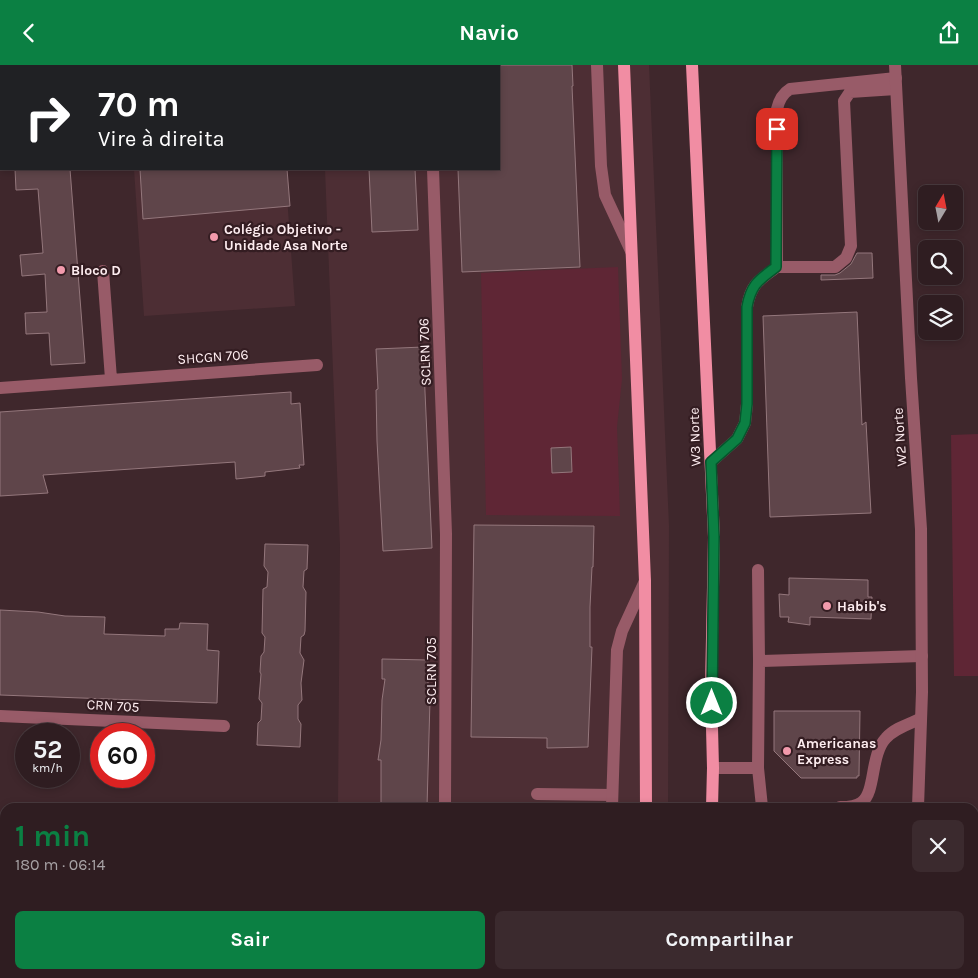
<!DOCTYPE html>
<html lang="pt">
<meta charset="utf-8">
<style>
body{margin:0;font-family:Karla,sans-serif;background:#3b2a2e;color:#f1f3f6;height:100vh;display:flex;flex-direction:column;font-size:19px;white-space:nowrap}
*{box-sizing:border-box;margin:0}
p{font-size:16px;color:#a7a2a5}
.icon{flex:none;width:28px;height:28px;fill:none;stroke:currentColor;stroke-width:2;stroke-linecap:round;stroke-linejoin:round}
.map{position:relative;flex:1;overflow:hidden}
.panel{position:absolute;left:0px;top:738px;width:979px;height:176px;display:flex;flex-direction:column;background:#2f1d21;border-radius:15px 15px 0 0;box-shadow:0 2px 8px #0003,0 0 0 1px #4a3b3f}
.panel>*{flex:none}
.banner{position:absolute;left:0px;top:0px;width:500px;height:105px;box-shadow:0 2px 8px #0003,0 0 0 1px #4a3b3f;background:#202124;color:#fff;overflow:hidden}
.needle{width:32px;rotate:10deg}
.tools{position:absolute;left:918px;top:120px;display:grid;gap:10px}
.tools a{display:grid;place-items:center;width:45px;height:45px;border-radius:8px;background:#2f1d21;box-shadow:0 2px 8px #0003,0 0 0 1px #4a3b3f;font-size:25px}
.speed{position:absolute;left:15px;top:658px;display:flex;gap:10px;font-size:25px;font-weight:700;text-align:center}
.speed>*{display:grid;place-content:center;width:65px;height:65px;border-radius:50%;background:#2f1d21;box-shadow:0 2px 8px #0003,0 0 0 1px #4a3b3f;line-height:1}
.speed small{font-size:12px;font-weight:400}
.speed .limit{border:8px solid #d22;background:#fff;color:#111}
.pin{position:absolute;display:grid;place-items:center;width:42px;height:42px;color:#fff;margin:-21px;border-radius:10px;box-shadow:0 2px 8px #0006}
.me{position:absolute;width:55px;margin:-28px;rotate:0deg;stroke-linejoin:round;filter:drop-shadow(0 0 4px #0008)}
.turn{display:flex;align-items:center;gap:18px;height:105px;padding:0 15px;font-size:22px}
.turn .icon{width:65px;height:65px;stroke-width:2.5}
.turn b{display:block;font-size:35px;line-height:42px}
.round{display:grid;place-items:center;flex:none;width:52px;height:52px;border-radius:8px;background:#3b2a2e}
.overview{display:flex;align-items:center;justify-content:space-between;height:85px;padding:0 15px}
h1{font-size:30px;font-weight:700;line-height:38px;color:#0b8043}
.action{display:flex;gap:10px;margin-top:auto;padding:10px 15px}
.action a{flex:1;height:58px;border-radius:8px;background:#0b8043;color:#fff;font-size:20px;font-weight:700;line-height:58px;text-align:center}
.action a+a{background:#3b2a2e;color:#f1f3f6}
header{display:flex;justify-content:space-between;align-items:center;height:65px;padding:0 15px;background:#0b8043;color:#fff;font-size:22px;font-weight:700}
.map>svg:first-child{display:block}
</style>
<header><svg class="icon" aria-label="back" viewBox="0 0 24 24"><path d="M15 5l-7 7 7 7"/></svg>Navio<svg class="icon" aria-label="share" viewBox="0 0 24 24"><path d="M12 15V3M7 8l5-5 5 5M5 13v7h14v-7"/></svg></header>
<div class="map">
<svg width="978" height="913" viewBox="0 0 978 913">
<rect width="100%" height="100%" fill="#3f272c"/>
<path fill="#4d2e34" d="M126 0H278V1H126Z
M320 0H649L669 461 668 742H338L340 481 325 104H499V1Z
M134 104H285L295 241 144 251Z
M336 909H667V913H336Z"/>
<path fill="#5f2635" d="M618 202 622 314 617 362 620 451 486 450 481 208Z
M978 369V611H954L951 370Z"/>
<path fill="#5f454a" stroke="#94777c" d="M499 0H572L573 21H572L580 202 462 207 458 104H499Z
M15 104H70L85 298 51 300 49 268 26 269 25 248 47 247 45 209 22 211 20 190 43 188 38 124 16 125Z
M140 104H287L290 141 143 154Z
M369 104H415L418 165 372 167Z
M857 188H872L873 213 821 215V210H835L840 208 851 199Z
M857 247 862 360 866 357 871 448 770 452 763 251Z
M423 282 432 483 383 486 377 376 376 325 378 324 376 284Z
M291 327V339L300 338 304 400H299L300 403 265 407V411L236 414 235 397 43 410 48 428 0 431V347Z
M571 382 572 407 552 408 551 383Z
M474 460 594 461 593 502H592L590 542V582H592L588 682 547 683V673L471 672Z
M265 479 308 480 307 504 304 506 303 522 306 527 305 566 304 570 301 572 300 588 304 595 301 618 302 635 298 640V654L301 659 300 682 257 680 258 658 261 655 262 638 259 634 261 609 260 607 261 591 264 587 265 572 262 568 263 524 267 522 268 507 264 501Z
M789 513 868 515V532H872L871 554 810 552V560L788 557 789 552H780L779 529 789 530Z
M0 545 38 547 65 551 105 552 104 569 165 571V564H179L180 558 208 559 207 585 219 586 217 638 0 630Z
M382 594 428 595V635H430L427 742H381V695H378L381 675 382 635 385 614H382Z
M774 646H860L859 711H857V713H801L774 686Z"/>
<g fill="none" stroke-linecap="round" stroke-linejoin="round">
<path stroke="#985b68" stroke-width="12" d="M597 0 601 101 605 130 631 186
M777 202H835L846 193 851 181 844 36 850 27 896 24
M711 397 737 374 745 358 747 339V242C751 219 759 215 777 202V44C779 35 782 29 790 24L896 13
M758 505 759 596 758 703 762 742
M759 596 922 591
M713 703H758
M537 729 612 730
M840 742C847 742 856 742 862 737 876 726 870 690 886 673 895 663 909 659 920 654
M323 913V909"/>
<path stroke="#985b68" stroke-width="12" d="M53 0V1
M0 67H1
M103 206 111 314
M0 323 317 300
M0 651 224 661
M612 742 617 585 622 566 645 516
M612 909V913
M0 910 68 913"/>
<path stroke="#985b68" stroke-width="12" d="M429 0V1
M895 0 911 313 921 464 922 627 918 742
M433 104 446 469 445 742
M445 913V909
M913 913V909"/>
<path stroke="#f18da3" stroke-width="12" d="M624 0 645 516 646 742
M692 0 714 472 711 622 713 703 712 742
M643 913V909
M710 913V909"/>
</g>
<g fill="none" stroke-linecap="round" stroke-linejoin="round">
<defs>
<path id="route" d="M712 638 714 472 711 397 737 374 745 358 747 339V242C751 219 759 215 776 202L777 64"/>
</defs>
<use href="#route" stroke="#07532c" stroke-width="12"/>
<use href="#route" stroke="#0b8043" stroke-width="9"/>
</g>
<g fill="#f29aac" stroke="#341d22" stroke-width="2">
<circle cx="214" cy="172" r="5"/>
<circle cx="61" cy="205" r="5"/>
<circle cx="827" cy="541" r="5"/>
<circle cx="787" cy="686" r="5"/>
</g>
<g text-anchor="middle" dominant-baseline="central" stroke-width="4.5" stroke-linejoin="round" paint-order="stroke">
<g font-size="14" font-weight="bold" fill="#feedf0" stroke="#341d22" text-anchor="start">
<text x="224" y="164">Colégio Objetivo -<tspan x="224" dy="16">Unidade Asa Norte</tspan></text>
<text x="71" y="205">Bloco D</text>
<text x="837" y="541">Habib's</text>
<text x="797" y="678">Americanas<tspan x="797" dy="16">Express</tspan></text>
</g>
<g font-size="14" fill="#feedf0" stroke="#341d22">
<text transform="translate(425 287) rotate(-92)">SCLRN 706</text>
<text transform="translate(213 292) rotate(-4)">SHCGN 706</text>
<text transform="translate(695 372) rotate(-92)">W3 Norte</text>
<text transform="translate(900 372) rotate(-94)">W2 Norte</text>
<text transform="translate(431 606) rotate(-90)">SCLRN 705</text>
<text transform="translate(113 641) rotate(3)">CRN 705</text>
</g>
</g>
</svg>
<div class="tools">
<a><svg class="needle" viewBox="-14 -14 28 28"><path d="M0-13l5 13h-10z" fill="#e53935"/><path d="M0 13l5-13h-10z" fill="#a7a2a5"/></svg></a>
<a><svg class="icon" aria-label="search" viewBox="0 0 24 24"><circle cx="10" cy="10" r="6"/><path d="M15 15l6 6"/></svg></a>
<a><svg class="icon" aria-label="layers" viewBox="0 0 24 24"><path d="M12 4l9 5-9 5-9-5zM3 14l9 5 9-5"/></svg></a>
</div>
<div class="speed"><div>52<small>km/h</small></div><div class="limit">60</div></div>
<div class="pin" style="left:777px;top:64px;background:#d93025"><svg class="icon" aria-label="arrive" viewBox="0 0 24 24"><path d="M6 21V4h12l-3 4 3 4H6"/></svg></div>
<svg class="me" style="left:712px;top:638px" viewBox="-20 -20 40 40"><circle r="17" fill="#0b8043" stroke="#fff" stroke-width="3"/><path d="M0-11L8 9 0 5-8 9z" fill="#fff"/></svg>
<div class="banner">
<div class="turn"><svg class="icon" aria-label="right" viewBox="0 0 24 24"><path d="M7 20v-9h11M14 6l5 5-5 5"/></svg><div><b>70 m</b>Vire à direita</div></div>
</div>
<section class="panel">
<div class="overview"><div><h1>1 min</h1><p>180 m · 06:14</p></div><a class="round"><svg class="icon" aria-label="close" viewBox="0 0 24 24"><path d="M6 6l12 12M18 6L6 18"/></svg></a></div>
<div class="action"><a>Sair</a><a>Compartilhar</a></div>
</section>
</div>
